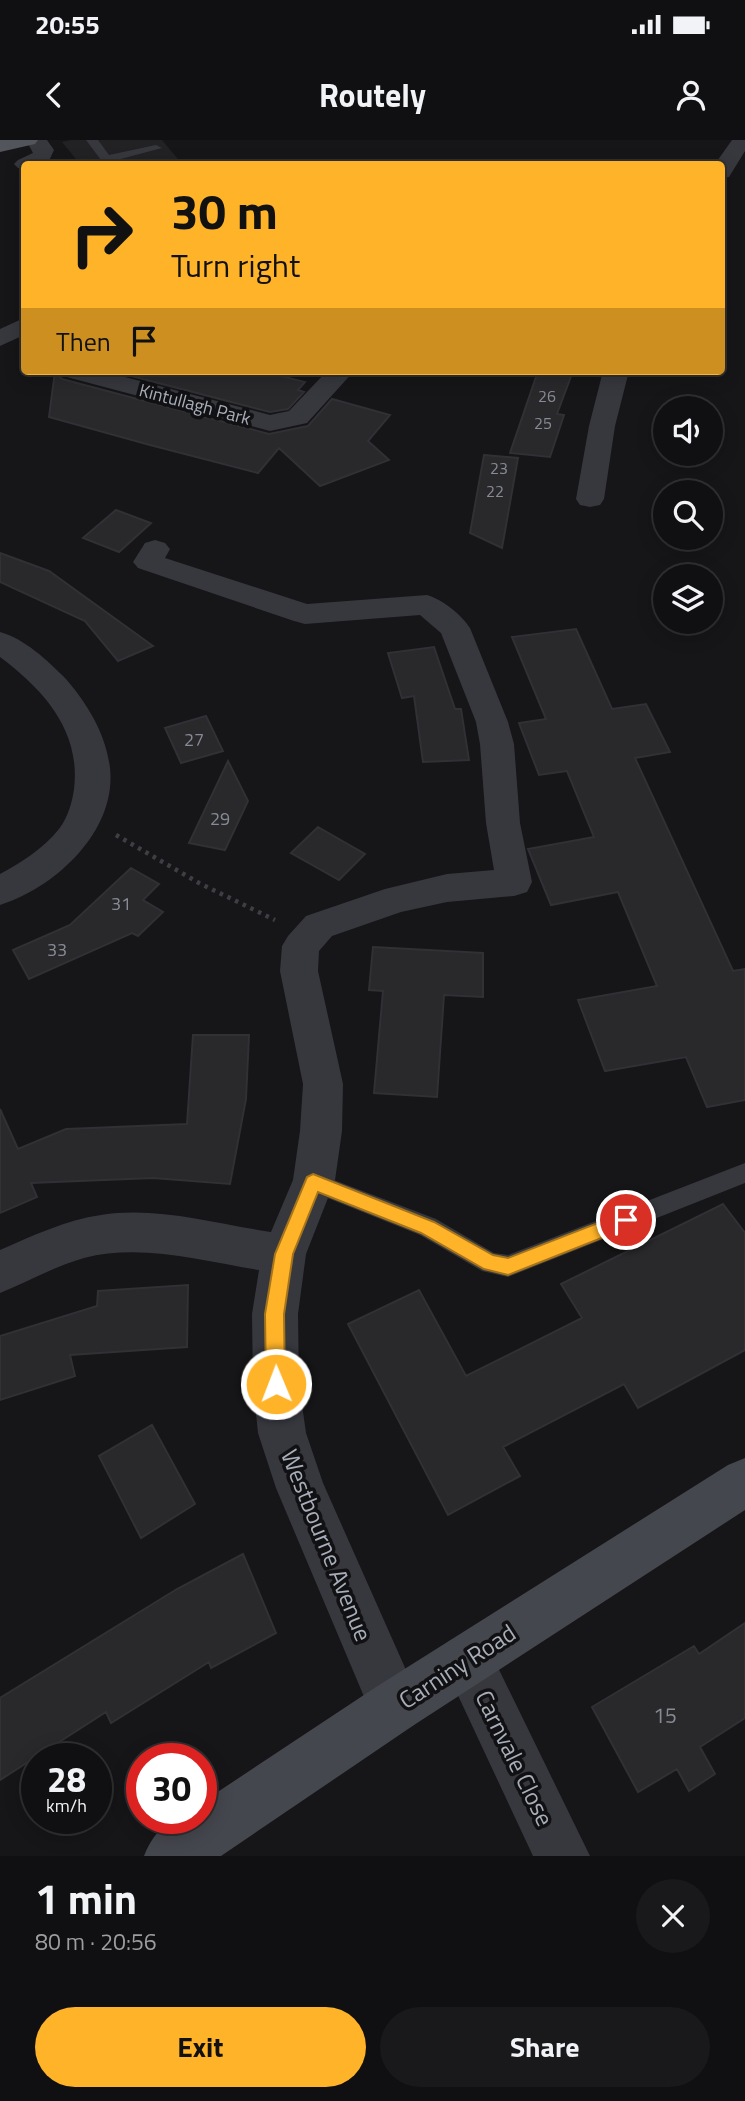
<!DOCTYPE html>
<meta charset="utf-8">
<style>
body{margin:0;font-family:"Titillium Web",sans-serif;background:#19191b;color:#f1f3f6;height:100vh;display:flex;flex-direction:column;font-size:26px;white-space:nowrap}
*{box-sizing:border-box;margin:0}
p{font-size:23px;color:#9c9d9f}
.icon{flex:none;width:38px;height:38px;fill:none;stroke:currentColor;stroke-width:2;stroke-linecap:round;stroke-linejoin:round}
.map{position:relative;height:1716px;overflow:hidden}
.drawer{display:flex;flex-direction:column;background:#101012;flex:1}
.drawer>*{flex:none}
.guide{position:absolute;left:21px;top:21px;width:704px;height:214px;border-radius:7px;box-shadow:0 4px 18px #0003,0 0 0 2px #303032;background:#ffb328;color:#111;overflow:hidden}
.buttons{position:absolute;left:653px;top:256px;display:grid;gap:14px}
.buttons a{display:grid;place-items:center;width:70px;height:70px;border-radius:50%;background:#101012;box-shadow:0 4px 18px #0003,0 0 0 2px #303032;font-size:35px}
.speed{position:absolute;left:21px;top:1603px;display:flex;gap:14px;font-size:35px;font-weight:700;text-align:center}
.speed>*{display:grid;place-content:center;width:91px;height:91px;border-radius:50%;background:#101012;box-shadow:0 4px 18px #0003,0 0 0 2px #303032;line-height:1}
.speed small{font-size:18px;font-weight:400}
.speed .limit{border:10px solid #d22;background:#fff;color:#111}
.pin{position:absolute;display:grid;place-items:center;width:60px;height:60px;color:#fff;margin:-30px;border:4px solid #fff;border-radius:50%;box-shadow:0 2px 7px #0007}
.me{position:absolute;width:77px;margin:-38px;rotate:359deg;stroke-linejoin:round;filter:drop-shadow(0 0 5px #0008)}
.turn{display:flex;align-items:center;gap:24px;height:147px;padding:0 35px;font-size:32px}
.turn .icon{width:91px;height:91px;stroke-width:2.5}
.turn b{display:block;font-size:49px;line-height:60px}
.then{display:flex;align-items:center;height:66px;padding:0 35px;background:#0003;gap:14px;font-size:26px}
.round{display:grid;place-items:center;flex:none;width:74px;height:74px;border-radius:37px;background:#19191b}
.overview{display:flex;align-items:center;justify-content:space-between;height:119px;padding:0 35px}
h1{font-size:42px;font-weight:700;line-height:52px}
.action{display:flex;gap:14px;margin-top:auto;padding:14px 35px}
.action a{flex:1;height:80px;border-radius:42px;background:#ffb328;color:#111;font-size:28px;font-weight:700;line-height:80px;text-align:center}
.action a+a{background:#19191b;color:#f1f3f6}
.status{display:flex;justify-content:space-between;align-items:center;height:49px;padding:0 35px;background:#101012;direction:ltr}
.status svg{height:19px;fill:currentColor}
header{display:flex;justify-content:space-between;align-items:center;height:91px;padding:0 35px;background:#101012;font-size:32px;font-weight:700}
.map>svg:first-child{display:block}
</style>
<div class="status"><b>20:55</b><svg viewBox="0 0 49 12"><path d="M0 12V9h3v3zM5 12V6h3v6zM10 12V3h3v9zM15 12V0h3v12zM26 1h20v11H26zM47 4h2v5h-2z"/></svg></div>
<header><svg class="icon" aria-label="back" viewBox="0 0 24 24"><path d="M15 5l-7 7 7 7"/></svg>Routely<svg class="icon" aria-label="person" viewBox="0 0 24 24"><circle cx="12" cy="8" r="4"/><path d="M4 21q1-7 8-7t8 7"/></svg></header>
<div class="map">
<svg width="745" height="1716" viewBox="0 0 745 1716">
<rect width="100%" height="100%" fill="#161618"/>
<path fill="#222225" d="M71 0H162L182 24H80L62 2Z"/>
<path fill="#29292c" stroke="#303035" stroke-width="2" d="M55 231 62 239 269 294 308 286 332 259 390 275 368 301 389 320 320 346 279 308 258 333 150 305 49 277Z
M112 231H261L305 242 298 250 304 252 288 269 270 272Z
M538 231H573L557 274 564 275 550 317 510 313Z
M484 315 518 318 502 408 470 393Z
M116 370 151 383 119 412 83 398Z
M0 413 49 431 153 506 118 521 85 481 0 442Z
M576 489 612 569 646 564 670 612 635 618 733 831 745 829V960L707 967 686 917 605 931 578 860 657 846 618 752 551 765 528 709 594 697 567 631 539 635 519 583 546 579 512 497Z
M434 507 455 569H461L469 620 423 622 414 556 402 558 388 513Z
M206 576 223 611 181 623 165 588Z
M228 621 248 661 225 710 189 703Z
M318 687 365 714 339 740 291 713Z
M131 728 159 744 143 760 163 772 138 796 132 793 29 839 13 810 70 785Z
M373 807 483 813V857L444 855 437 957 374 953 383 851 369 850Z
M193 895H249L246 959 230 1044 153 1038 31 1043 37 1057 0 1073V969L18 1009 66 989 187 984Z
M723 1064 745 1093V1210L638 1268 624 1244 503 1307 520 1336 448 1375 348 1184 419 1150 466 1236 582 1178 561 1144Z
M188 1145 187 1207 70 1215 75 1236 0 1260V1196L97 1166 98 1151Z
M152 1285 195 1364 141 1398 99 1316Z
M243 1414 276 1493 211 1528 209 1522 111 1583 106 1572 0 1640V1558L177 1449Z
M745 1483V1578L700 1607 715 1634 689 1651 677 1629 638 1652 592 1567 694 1506 699 1514Z"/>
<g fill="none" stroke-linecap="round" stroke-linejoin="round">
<path stroke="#3d3f45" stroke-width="4.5" stroke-dasharray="3.5 5" stroke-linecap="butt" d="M116 695 199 743 275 780"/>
<path fill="#37383e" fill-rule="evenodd" d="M86 0H98L109 15 156 5 162 8 113 21 115 24H104Z
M745 1023V1043L508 1137 482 1131 420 1095 305 1049 301 1042 305 1035 313 1032 436 1079 494 1113 508 1115Z"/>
<path fill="#37383e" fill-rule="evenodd" d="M26 0H47L54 10 48 23 24 24V30L18 28 14 24 18 20 33 13Z
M732 0H745V11L729 37 721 38V24H715Z
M24 178V195L0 206V189Z
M59 231H102L270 275 289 271 327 231H354L307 283 270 291 63 236Z
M603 231H629L615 286 604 359 600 365 590 367 580 365 576 359 589 286Z
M155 400 165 403 170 409 165 418 307 464 427 455C443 460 461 474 470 488L508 582 514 604 520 683 532 742 527 752 514 756 447 762 401 772 332 796 319 811 318 831 343 944 342 991 335 1040 306 1114 298 1174 299 1244 306 1293 323 1343 422 1566 414 1585 395 1593 376 1585 276 1348 258 1293 253 1244 252 1174 259 1130C203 1121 141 1103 84 1118 55 1126 28 1142 0 1153V1110C32 1096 66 1080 101 1075 157 1066 216 1084 271 1092L293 1040 300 991 303 944 280 831 282 806 288 796 306 776 385 749 447 734 494 730 486 683 480 604 476 582 441 493 420 475 305 484 294 481 138 428 133 422 145 403Z
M0 492C25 499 47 520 65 538 87 563 106 594 110 628 117 691 55 748 0 765V734C22 722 43 709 59 689 68 677 72 663 74 649 81 591 44 550 0 517Z
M467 1493 485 1501 590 1716H533L441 1519 449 1501Z"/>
<path fill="#45474e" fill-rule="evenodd" d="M745 1318V1370L414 1585 221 1716H144C156 1687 170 1678 201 1678V1663L376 1547 728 1325Z"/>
<path fill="#53555d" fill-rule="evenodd" d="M0 0H38L35 4 0 12Z"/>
</g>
<path fill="#ffb328" stroke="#a6741a" stroke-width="2" d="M313 1034 434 1082 493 1115 508 1118 626 1072 632 1074 635 1080 632 1086 508 1135 484 1129 421 1093 318 1052 293 1114 284 1174 285 1244 282 1251 276 1253 269 1251 266 1244 265 1174 275 1114 307 1037Z"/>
<g text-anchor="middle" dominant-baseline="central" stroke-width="7" stroke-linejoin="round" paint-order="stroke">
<g font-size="16" fill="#878b95">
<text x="547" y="256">26</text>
<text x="543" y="283">25</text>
<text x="499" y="328">23</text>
<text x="495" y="351">22</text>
</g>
<g font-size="18" fill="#a7adb9" stroke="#111113">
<text transform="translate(195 264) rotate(15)">Kintullagh Park</text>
</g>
<g font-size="18" fill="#878b95">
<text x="194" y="599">27</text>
<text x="220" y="678">29</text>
<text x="121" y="763">31</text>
<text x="57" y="809">33</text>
</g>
<g font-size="21" fill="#878b95">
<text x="665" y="1575">15</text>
</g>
<g font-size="24" fill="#a7adb9" stroke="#111113">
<text transform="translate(327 1405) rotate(68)">Westbourne Avenue</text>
<text transform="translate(457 1526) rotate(-33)">Carniny Road</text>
<text transform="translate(515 1618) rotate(64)">Carnvale Close</text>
</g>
</g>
</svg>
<div class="buttons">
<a><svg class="icon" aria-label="sound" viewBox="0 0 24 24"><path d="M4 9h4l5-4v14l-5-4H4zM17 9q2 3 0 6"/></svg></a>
<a><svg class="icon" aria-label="search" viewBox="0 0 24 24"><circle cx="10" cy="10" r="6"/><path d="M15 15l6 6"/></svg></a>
<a><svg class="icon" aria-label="layers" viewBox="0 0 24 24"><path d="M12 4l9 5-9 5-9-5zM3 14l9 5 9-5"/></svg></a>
</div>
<div class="speed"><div>28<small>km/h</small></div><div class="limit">30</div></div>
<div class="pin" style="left:626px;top:1080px;background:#d93025"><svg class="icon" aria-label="arrive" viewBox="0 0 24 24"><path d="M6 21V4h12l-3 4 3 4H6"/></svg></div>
<svg class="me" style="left:276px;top:1244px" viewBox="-20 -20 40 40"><circle r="17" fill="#ffb328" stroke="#fff" stroke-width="3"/><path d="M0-11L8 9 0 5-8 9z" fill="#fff"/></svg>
<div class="guide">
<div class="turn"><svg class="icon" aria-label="right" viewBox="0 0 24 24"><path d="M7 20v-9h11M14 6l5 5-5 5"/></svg><div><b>30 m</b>Turn right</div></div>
<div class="then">Then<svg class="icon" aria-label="arrive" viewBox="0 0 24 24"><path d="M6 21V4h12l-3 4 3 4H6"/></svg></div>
</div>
</div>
<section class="drawer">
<div class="overview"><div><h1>1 min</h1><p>80 m · 20:56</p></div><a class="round"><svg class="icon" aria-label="close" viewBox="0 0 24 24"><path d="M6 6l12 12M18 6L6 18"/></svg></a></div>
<div class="action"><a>Exit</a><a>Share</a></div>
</section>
